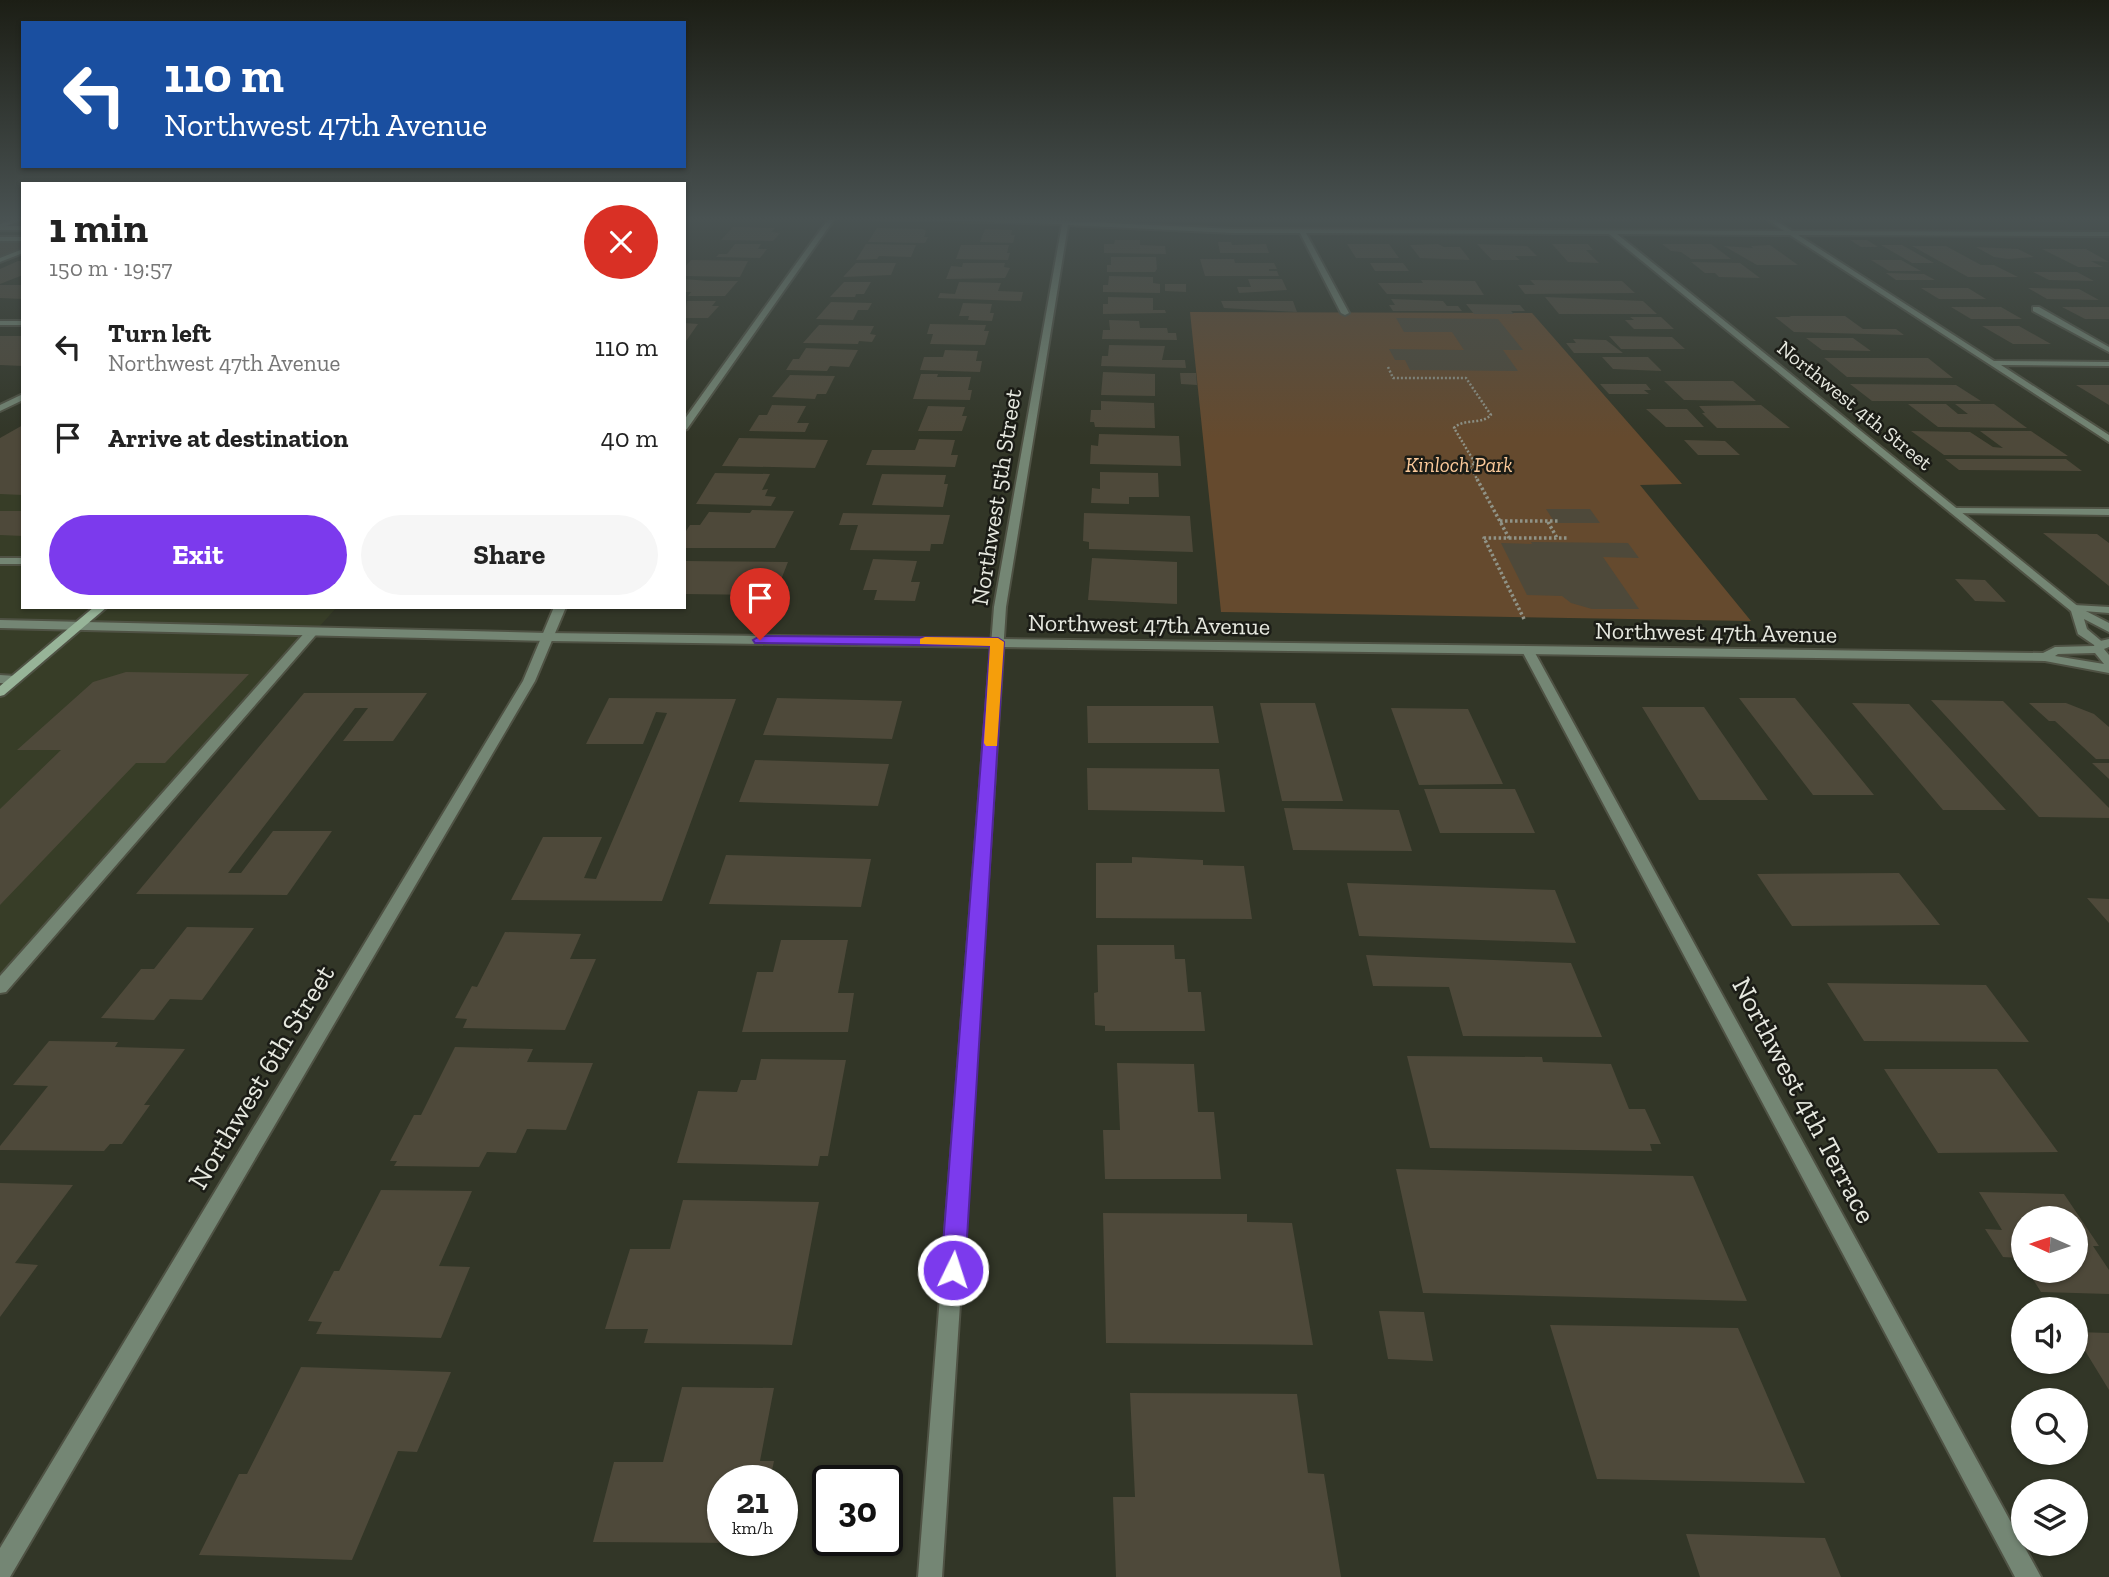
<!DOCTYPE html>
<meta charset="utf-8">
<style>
body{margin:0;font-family:"Zilla Slab",serif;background:#f6f6f6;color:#222;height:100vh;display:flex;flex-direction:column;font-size:26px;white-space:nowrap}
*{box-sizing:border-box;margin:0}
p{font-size:23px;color:#767676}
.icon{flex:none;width:38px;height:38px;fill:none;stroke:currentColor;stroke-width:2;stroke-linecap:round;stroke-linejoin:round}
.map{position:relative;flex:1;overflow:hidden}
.sheet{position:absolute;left:21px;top:182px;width:665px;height:427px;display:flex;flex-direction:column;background:#fff;border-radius:0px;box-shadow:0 2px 5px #0004}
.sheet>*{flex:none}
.hud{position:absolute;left:21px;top:21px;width:665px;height:147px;border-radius:0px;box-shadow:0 2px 5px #0004;background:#1a4fa0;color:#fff;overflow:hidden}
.needle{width:46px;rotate:273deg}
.buttons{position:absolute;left:2011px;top:1206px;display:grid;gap:14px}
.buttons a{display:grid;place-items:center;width:77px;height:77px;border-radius:50%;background:#fff;box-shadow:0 2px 5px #0004;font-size:35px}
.speed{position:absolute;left:707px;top:1465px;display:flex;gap:14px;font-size:35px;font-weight:700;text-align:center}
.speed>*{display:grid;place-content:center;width:91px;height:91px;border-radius:50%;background:#fff;box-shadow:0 2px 5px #0004;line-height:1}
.speed small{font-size:18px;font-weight:400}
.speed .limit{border:4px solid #111;border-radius:10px;background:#fff;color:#111}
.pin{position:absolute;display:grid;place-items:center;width:60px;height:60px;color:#fff;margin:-72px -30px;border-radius:50% 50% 50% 0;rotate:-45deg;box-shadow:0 0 7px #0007}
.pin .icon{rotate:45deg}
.me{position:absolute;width:77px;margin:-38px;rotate:4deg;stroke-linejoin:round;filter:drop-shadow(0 0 5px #0008)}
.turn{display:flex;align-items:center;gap:24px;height:147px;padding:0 28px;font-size:32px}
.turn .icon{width:91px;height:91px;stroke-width:2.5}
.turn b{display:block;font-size:49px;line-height:60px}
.round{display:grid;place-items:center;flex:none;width:74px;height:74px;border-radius:37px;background:#f6f6f6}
.head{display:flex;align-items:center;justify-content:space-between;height:119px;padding:0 28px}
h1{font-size:42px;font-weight:800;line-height:52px}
.button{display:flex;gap:14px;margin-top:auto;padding:14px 28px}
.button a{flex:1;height:80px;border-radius:42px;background:#7c3aed;color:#fff;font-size:28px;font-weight:800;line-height:80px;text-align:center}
.button a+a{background:#f6f6f6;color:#222}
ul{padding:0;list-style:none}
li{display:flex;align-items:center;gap:21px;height:91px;padding:0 28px}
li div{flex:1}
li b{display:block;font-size:26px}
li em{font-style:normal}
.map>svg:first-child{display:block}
</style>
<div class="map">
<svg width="2109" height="1577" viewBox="0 0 2109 1577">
<rect width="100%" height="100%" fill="#323627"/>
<path fill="#373d27" d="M23 431V607H337L0 983V445Z"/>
<path fill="#654a2e" d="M1190 312 1532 313 1682 484 1640 485 1751 621 1221 612Z"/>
<path fill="#4e493a" d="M1537 218H1575L1578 221H1540Z
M1592 218H1627L1632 221H1596Z
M2023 218H2058L2067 222 2031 221Z
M733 227 775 228 771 232 780 233 773 241 721 240Z
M877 228 923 229 926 231 924 237H928L925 243 868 242Z
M985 229 1012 230 1011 235H1015L1013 243 980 242Z
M4 240 23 241V248L0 258V242Z
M1115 240H1140V245L1165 246 1166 254 1104 253V244H1114Z
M1850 240H1867L1878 247H1861Z
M1218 242H1231L1232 245 1266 244 1269 253H1220Z
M735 244H761L758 249H767L760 258 716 257 719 254H727Z
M866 244 916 245 911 257 879 256 877 259 856 260Z
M1347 244H1389L1399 258H1356Z
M1438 244 1444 247H1460L1470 260 1420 258 1410 245Z
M1477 244 1527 246 1537 256H1515L1520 260H1492Z
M1552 244H1588L1593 250H1586L1599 263 1568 262Z
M1662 244H1711L1731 259H1691L1681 252 1671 251Z
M961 245H1009L1007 253H1010L1008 260 956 259Z
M1770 245 1798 265H1757L1724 246 1753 248 1751 246Z
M1881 245H1902L1934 263H1912Z
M1912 246H1946L1981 265H1994L2018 277H1968Z
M1976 247 2018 249 2034 257 2008 259 1994 257Z
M2042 249H2086L2109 262 2091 261 2103 267H2078Z
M1111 257H1156L1157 269 1155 272H1107V265H1111Z
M1200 259H1234L1235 263H1274L1277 269H1269V271H1277L1279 276H1205Z
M691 260 748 261 740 277 684 276V268Z
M1871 260H1901L1921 271H1889Z
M18 261H23V275L0 284V269Z
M1691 262 1740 263 1760 278 1719 277 1715 273H1705Z
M856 263H896L891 275 843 277Z
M963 263H1005L1004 267 1010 268 1005 278 946 279 951 266 962 267Z
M1370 263H1403L1409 271H1375Z
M2033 272H2077L2094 281 2049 280Z
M1886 273 1924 274 1935 280H1896Z
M1109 276 1153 277V283L1160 284V293L1103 292V285H1108Z
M684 279 708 281H738L725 296H688L691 292H684Z
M1248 279H1282L1287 290 1239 293 1237 287H1251Z
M1421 280 1475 281 1484 295 1387 294 1378 283H1423Z
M1530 280 1622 281 1635 293 1525 294 1518 285H1535Z
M844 282H871L864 294H856L855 297H830Z
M959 282 1001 283 998 291 1023 292 1021 301 938 298 940 293 955 294Z
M1165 284H1186V292L1165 291Z
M0 285H23V299L0 298Z
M1921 288H1968L1986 299H1939Z
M2028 288 2079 289 2099 300 2047 299Z
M1108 297 1153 298V310H1165L1166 313 1103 314V304H1108Z
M1545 297 1643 301 1657 314H1559Z
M1391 299 1443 301 1447 306H1458L1462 311H1393L1389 305H1395Z
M687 301H716L712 306H719L708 318H684Z
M1221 301H1293L1297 312 1224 308Z
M831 302 872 303 868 310H858L853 320 816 319Z
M963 303 992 304 990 313H994L992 321 968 320 969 316H959Z
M1466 304 1520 305 1525 311H1511L1514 314H1474Z
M1951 307H2001L2022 319H1971Z
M2062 307H2109V319H2085Z
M1789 316H1845L1863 329H1896L1904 335 1794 332 1775 317H1791Z
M1630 317H1661L1674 329H1634L1625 320H1634Z
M1396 318 1498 319 1523 350H1503L1518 371 1410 370 1405 360H1395L1389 349 1464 350 1452 332H1404Z
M1109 320 1139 321 1140 328H1167L1168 333H1176L1177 340 1102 339 1103 330H1110Z
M684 323 698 324 684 344Z
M930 324 986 325 984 331H989L985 345 930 344 933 334H927Z
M819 325 874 326 870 334 876 335 872 342 859 341 858 344 803 343Z
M1982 326H2019L2051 344H2013Z
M0 336H23V366L0 365Z
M1609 336 1672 337 1685 349H1621Z
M1806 338H1853L1871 351 1822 350Z
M1573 339 1606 340 1623 353H1574L1566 343H1576Z
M1109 345 1165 346 1162 360H1185L1186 368 1101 366 1102 356H1108Z
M806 348 858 350 849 367 830 366 827 371 786 370 793 359H799Z
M945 350 978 351 976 361H982L980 372 920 370 924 357H943Z
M1602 357H1648L1662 371 1613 369Z
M1824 358H1928L1953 378 1847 377Z
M1103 372 1155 374V396L1101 395Z
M1180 373H1196L1197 385 1181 384Z
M921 374H938L937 377H971L968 390H972L970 400 913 399Z
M790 375 835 376 826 394H817L815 399 772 397Z
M1664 381H1733L1756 401 1684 400Z
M1600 384H1646L1651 390H1644L1649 394H1609Z
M1850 384 1956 385 1981 401H1872Z
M2076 385H2109V405Z
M1101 401 1154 403 1155 428 1095 427 1094 422H1090L1091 410H1101Z
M1908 404H1946L1958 414H1968L1955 404H1994L2027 428 1938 427Z
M772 405 806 406 797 423H809L805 432 749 431 759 415H767Z
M1761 405 1790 428H1717L1702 413H1705L1699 406Z
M928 406 965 407 962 416H967L962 431H918Z
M1646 409H1687L1704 427H1666Z
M23 425V464L20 465H23V495L0 494V438Z
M1911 431 1970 432 1993 447 2003 448 1980 431H2031L2068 456 1944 455Z
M1099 434 1179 436 1181 466 1090 464 1091 445 1098 446Z
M739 438 828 440 815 468 722 466Z
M919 439 955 440 951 455H958L955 467 866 465 872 450H915Z
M1684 440 1725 441 1740 455H1698Z
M1945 459H2066L2082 471 1959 470Z
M1100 472 1158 473 1159 497H1129V504L1091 503 1092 488 1100 489Z
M715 473 770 474 762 490 768 489 765 496 776 497 771 506 696 504Z
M882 474 946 475 944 484H948L943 507 872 505Z
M1546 509H1590L1600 523H1555Z
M752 510 794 511 775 548H684V534L690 525H700L709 512 750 513Z
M0 511H23V536L0 535Z
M843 513 950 515 943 544H931L930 551 850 550 858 525H839Z
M1084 513 1190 516 1193 552 1089 549V542L1083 541Z
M2043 533 2097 534 2109 543V586Z
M1531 542 1628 543 1639 558 1603 557 1639 609H1592L1571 603 1562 596 1527 595 1501 543 1532 544Z
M1092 558 1177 562V604L1088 600Z
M873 559 917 561 911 582H920L915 601 874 600 877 590H863Z
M684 561 788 562 775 595 684 594Z
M1955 579 1985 580 2006 602 1975 601Z
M126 672 249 674 165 763H136L0 905V809L61 750H17L93 682Z
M304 693H427L393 741H343L368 708H355L228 873H241L273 831H332L287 895 136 894Z
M609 698 736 699 662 901 511 900 543 837H602L584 878 596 879 667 713 656 712 643 744H586Z
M777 698 902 701 892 739 763 735Z
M1739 698H1795L1874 795H1813Z
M1931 700 2003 701 2109 808V818L2039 817Z
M1260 703H1315L1343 801H1282Z
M1852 703 1909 704 2006 810H1943Z
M2029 703H2066L2094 714 2109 727V759H2096L2055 721H2049Z
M1087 706H1213L1219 743H1088Z
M1642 707H1704L1768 800H1699Z
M1391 708 1468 709 1503 784 1419 785Z
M755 760 889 764 878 806 739 802Z
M2092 763H2109V779Z
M1087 768 1219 769 1225 812 1088 810Z
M1424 789H1515L1535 833H1440Z
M1284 808 1399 810 1412 851 1293 850Z
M726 855 871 859 861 907 709 904Z
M1132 857 1203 860V865L1244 866 1252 919 1096 918V863H1132Z
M1899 873 1940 925 1792 926 1757 874Z
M1347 883 1555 890 1576 943 1359 936Z
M2087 898 2109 899V923Z
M187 927 254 928 202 1000 170 999 154 1020 101 1018 141 969H154Z
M505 932 581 934 570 959H596L565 1030 463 1028 467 1019 455 1018 472 986 477 987Z
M781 940H848L838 993H854L848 1032H742L757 972H773Z
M1097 945H1174L1175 959H1185L1188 992H1201L1205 1031H1105V1026L1095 1025 1094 993 1098 992Z
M1366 955 1571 963 1602 1037 1463 1036 1449 987 1373 986Z
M1827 983 1986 985 2029 1042 1864 1041Z
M49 1041 118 1042 115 1047 185 1049 144 1105H150L122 1144H110L104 1151 0 1150V1146L48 1086 13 1085Z
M455 1047 533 1049 527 1062 593 1063 566 1130 527 1129 516 1153 487 1152 479 1167 394 1166 397 1161H390L414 1115H421Z
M1407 1056 1542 1057 1543 1062 1611 1064 1629 1109H1645L1661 1144H1650L1652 1151 1430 1148Z
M761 1059 846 1060 828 1156H820L818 1166 677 1163 698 1091 737 1092 741 1080H756Z
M1117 1063 1194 1064 1198 1112H1214L1221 1179H1105L1103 1130H1120Z
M1884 1069H1997L2058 1152 1938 1153Z
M1396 1169 1693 1176 1747 1301 1423 1293Z
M0 1183 73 1185 15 1263 38 1265 0 1317Z
M381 1190 472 1191 439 1266 470 1267 441 1338 316 1334 322 1322 308 1321 334 1271H339Z
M1979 1192 2064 1194 2099 1246H2093L2109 1270V1294L2041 1292 2027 1270H2076V1218H2023V1264L2019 1258 2003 1257 1985 1229 2002 1230Z
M683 1200 819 1202 792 1345 644 1343 648 1329H605L630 1249H670Z
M1103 1213 1247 1214V1222L1292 1223 1313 1345 1106 1343Z
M1379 1311 1424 1312 1433 1361 1388 1359Z
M1550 1325 1738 1328 1805 1483 1597 1479Z
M2076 1332 2109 1333V1390L2076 1336Z
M301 1367 451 1372 417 1452 398 1451 352 1560 199 1555 239 1474H247Z
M682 1387 774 1388 760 1461H774L770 1480H723V1540H746L745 1543 593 1542 614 1462H663Z
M1130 1393 1297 1394 1308 1473 1324 1474 1341 1577H1116L1113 1497H1135Z
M1686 1534 1825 1538 1841 1577H1700Z"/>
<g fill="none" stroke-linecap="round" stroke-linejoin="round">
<defs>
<path id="service" d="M17 218H23V220L0 228V224Z
M0 237H23V241H0Z
M23 249V253L0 262V258Z
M2033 307H2039L2109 347V352L2033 311Z
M0 321H23V325H0Z
M23 394V400L0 411V405Z
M1955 508 2109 509V515L1951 513V509Z
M0 558H23V564H0Z
M2074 605 2109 607V613L2070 610V606Z
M311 629 317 633 315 636 6 992 0 993V976L307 630Z
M0 675 15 676 21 680 15 684 0 683Z"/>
<path id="minor" d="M829 218H835L687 429 684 430V420Z
M838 218H1008L1233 229 1784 231 1765 218H1772L1792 231 2109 232V236L1798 235 1994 361 2109 362V366L2001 365 2109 435V442L1790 235 1617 234 2080 608 2109 623V632L2084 619 2087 629 2106 645 2100 649 2078 634 2071 611 1609 234 1306 233 1349 313 1345 315 1341 313 1300 233H1233L1068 225 1006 607 942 1577H918L994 607 1062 224Z
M554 607H566L535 681 10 1577H0V1548L523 681Z
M1528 647 1534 651 2041 1577H2015L1522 651Z"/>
<path id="tertiary" d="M0 226H23V230H0Z
M0 620 548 633 2043 653 2055 647 2094 646 2096 642 2109 639V647L2104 649 2109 655V673L2045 661 548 641 0 628ZM2095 653 2104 664 2055 656 2058 654Z"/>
<path id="secondary" d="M94 607H107L4 695 0 696V686Z"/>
</defs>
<use href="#service" stroke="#4f5244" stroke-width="4"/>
<use href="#minor" stroke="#4f5244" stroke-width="4"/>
<use href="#tertiary" stroke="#4f5244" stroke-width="4"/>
<use href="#secondary" stroke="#4f5244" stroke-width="4"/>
<path stroke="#909387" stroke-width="2.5" stroke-dasharray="2 2" stroke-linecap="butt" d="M1388 367 1393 378H1466L1491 415C1481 425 1464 418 1454 428L1475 463 1470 466 1478 481"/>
<path stroke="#909387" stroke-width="3.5" stroke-dasharray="2.5 2.5" stroke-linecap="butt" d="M1477 479 1509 538H1484L1524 619
M1500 521H1560
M1548 522 1557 538
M1509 538H1567"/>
<use href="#service" fill="#748674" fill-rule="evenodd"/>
<use href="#minor" fill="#748674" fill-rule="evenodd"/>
<use href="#tertiary" fill="#748674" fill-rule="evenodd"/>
<use href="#secondary" fill="#97b498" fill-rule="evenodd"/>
</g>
<linearGradient id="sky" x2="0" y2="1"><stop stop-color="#1c1e15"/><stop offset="0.5" stop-color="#495252"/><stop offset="1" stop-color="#495252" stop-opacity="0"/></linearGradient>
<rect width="2109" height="438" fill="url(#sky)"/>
<path fill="#7c3aed" stroke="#51269a" stroke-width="2" d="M760 636 998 638 1004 642 965 1270 961 1278 953 1282 945 1278 941 1270 990 646 755 643 753 640Z"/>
<path fill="#f59e0b" d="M925 637 998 638 1004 642 997 746H986L984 743 990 646 920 644V639Z"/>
<g text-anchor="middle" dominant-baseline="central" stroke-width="5" stroke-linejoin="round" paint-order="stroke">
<g font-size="21" fill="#e6e8df" stroke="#1b1c16">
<text transform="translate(1855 405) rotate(39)">Northwest 4th Street</text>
</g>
<g font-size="21" font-style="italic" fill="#fac99a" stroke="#1b1c16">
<text x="1459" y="464">Kinloch Park</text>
</g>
<g font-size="24" fill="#e6e8df" stroke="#1b1c16">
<text transform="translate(996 497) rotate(-81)">Northwest 5th Street</text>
<text transform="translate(1149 624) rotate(1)">Northwest 47th Avenue</text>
<text transform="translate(1716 632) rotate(1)">Northwest 47th Avenue</text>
</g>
<g font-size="28" fill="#e6e8df" stroke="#1b1c16">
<text transform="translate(261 1077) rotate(-59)">Northwest 6th Street</text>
<text transform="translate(1804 1100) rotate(62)">Northwest 4th Terrace</text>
</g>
</g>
</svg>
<div class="buttons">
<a><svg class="needle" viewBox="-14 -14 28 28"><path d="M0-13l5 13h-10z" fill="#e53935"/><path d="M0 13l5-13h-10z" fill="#767676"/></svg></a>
<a><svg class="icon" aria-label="sound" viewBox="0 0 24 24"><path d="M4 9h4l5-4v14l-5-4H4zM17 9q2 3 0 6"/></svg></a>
<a><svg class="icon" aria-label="search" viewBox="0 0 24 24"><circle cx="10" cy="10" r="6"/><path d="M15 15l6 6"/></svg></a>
<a><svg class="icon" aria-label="layers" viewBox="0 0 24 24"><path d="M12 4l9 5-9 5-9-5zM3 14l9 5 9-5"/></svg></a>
</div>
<div class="speed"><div>21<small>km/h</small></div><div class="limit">30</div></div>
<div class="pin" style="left:760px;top:640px;background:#d93025"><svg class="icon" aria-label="arrive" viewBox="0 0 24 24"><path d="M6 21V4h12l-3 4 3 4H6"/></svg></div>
<svg class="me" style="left:953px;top:1270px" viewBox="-20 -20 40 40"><circle r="17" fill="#7c3aed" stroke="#fff" stroke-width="3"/><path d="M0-11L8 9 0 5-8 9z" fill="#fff"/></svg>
<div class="hud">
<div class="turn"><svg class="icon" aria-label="left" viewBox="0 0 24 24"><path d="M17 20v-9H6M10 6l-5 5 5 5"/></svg><div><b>110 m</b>Northwest 47th Avenue</div></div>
</div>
<section class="sheet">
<div class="head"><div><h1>1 min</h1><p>150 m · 19:57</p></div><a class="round" style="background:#d93025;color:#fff"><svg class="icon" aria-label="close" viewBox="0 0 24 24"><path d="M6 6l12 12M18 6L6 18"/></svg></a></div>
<ul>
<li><svg class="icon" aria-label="left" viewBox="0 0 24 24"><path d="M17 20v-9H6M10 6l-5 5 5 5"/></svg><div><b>Turn left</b><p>Northwest 47th Avenue</p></div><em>110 m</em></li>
<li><svg class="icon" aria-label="arrive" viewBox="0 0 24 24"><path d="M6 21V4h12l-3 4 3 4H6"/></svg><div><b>Arrive at destination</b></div><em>40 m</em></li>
</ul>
<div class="button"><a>Exit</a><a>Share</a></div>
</section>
</div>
